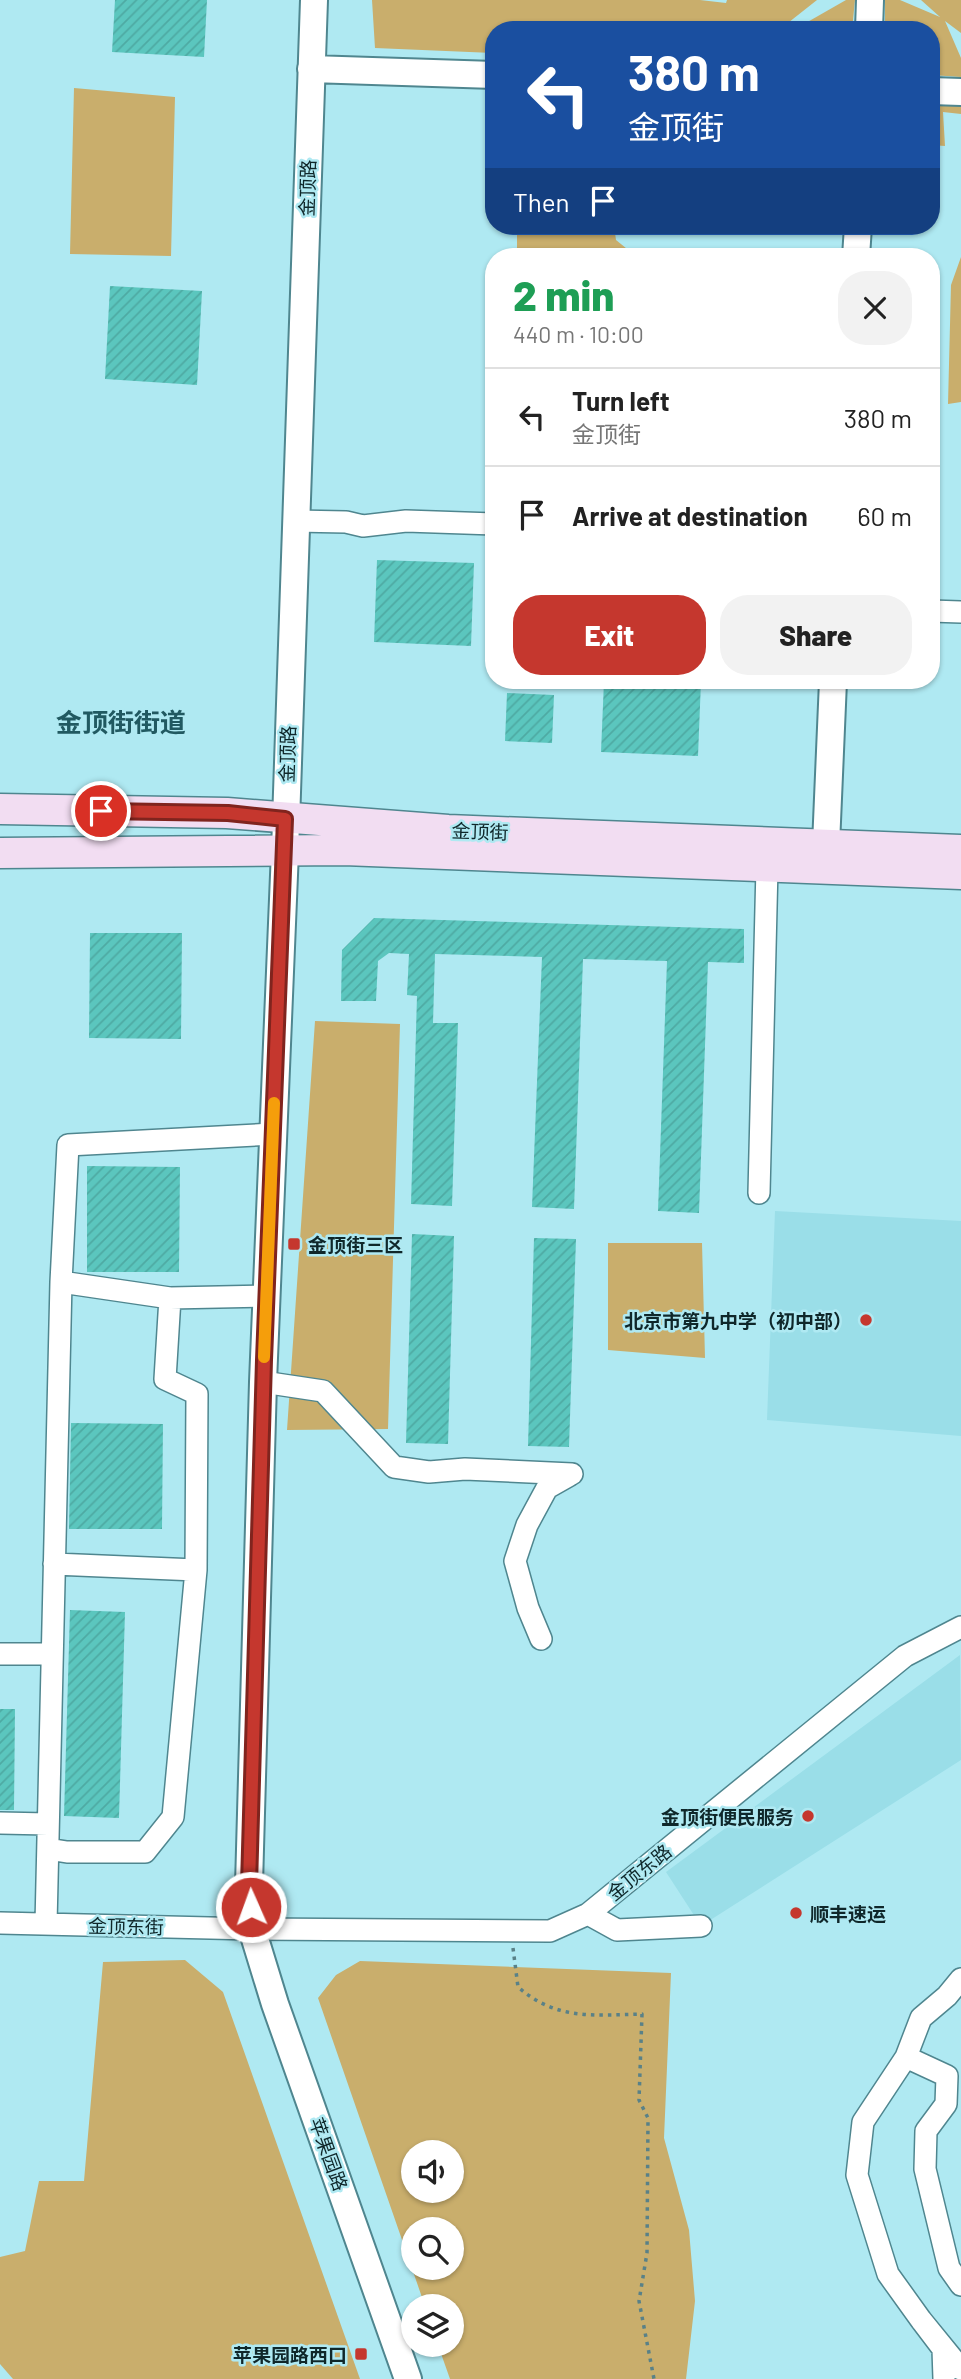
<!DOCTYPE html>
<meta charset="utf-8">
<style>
body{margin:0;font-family:Barlow,"Noto Sans SC",sans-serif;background:#f2f2f2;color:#222;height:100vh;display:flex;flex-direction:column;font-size:26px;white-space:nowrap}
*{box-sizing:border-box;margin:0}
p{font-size:23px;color:#767676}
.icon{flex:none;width:38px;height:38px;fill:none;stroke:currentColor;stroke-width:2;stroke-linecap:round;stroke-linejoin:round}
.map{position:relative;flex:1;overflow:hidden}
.sheet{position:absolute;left:485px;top:248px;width:455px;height:441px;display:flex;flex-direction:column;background:#fff;border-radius:28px;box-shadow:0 2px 5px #0004}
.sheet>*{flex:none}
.banner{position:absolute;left:485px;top:21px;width:455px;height:214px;border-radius:28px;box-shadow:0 2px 5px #0004;background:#1a4fa0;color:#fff;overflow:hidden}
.fabs{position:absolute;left:401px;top:2140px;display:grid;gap:14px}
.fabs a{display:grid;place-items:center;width:63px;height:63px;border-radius:50%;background:#fff;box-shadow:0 2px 5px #0004;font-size:35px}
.pin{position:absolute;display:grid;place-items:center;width:60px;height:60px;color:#fff;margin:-30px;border:4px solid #fff;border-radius:50%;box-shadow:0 2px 7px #0007}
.me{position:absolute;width:77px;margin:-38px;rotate:358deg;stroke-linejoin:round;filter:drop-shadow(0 0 5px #0008)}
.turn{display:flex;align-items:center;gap:24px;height:147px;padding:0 28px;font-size:32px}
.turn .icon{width:91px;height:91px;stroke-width:2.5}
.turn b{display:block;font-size:49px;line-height:60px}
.then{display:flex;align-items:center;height:66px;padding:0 28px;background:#0003;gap:14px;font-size:26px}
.round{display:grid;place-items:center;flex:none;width:74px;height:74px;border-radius:28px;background:#f2f2f2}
.head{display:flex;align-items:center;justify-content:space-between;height:119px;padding:0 28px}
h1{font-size:42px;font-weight:800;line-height:52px;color:#1e9e55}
.cta{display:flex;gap:14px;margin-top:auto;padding:14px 28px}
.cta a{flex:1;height:80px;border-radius:28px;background:#c5372e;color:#fff;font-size:28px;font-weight:800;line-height:80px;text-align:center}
.cta a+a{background:#f2f2f2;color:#222}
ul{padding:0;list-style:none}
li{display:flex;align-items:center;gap:21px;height:98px;padding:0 28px;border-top:2px solid #e0e0e0}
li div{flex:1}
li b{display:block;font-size:26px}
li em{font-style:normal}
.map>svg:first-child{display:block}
</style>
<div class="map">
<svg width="961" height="2379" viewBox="0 0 961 2379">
<defs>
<pattern id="building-hatch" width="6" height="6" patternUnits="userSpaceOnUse" patternTransform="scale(1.75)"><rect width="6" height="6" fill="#5bc6be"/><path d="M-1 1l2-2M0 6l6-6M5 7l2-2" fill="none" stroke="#4eaaa3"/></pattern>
</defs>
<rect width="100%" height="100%" fill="#afe9f2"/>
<path fill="#9adee8" d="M775 1211 961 1221V1436L767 1420Z
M960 1655 961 1760 701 1926 666 1872Z"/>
<path fill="#c9ae6c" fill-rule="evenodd" d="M372 0H700L726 3 727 0H817L779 30H494L493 53 375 48Z
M846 0H855L852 30H799L804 24Z
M885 0H900L940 17 921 0H961V33L945 21 961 58V77L931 75V30H885Z
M74 88 175 97 171 256 70 254Z
M931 104 961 105V114L943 112 945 146 931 145Z
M517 226H614L616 240 637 257H517Z
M961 257V402L948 404 951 285Z
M315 1021 400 1024 388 1429 287 1430Z
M608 1243H702L705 1358 608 1350Z
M185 1960 223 1992 360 2379H13L0 2364V2257L25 2251 39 2181H84L103 1962Z
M360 1961 671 1973 664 2138 689 2230 695 2301 686 2379H450L438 2345H452V2306H425L318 1998 336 1975ZM413 2152H452V2191H413ZM413 2230H452V2268H413Z"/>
<path fill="url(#building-hatch)" d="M115 0H207L204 57 112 52Z
M110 286 202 291 197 385 105 379Z
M377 560 474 563 471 646 374 642Z
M604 681H701L698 756 601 752Z
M507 693 554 695 552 743 505 741Z
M374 918 744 929V963L708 962 699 1213 658 1211 667 961 583 959 574 1209 532 1207 542 957 435 954 433 1023H458L452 1206 411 1204 417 996 407 995 409 954 389 953 378 961 376 1001H341L342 950Z
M90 933H182L181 1039 89 1038Z
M87 1166 180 1167 179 1272H87Z
M412 1234 454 1236 448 1444 406 1443Z
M534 1238 576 1239 569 1447 528 1446Z
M71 1423 163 1424 162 1529H69Z
M70 1610 125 1612 119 1818 64 1816Z
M0 1709H15L14 1810H0Z"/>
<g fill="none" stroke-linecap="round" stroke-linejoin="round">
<defs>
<path id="minor" d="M295 521 346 522 363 526 406 521 494 524
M931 611 961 612
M759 1193 767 867
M61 1282 170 1298
M263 1382 323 1391 394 1467 429 1472 465 1469 572 1474
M196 1570 197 1394 165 1379 170 1298 266 1296
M541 1639 528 1608 515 1561 527 1525 547 1488 570 1475
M0 1654H52
M0 1823 48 1824
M48 1849 67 1852H145L173 1817 196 1570 54 1564
M588 1914 617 1930 701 1926
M0 1923 252 1929 550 1931 588 1914 905 1656 961 1627
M46 1924 61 1282 68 1145 273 1134
M961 1979 947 1996 921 2018 906 2057 947 2076 946 2104 926 2131 925 2169 949 2268 961 2285
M906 2057 863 2122 857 2175 888 2274 921 2320
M944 2379 943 2349 921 2320 961 2369"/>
<path id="tertiary" d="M314 0 285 851 263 1382 249 1885 252 1929 275 2004 408 2379
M869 30 870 0
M311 69 494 75
M931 91 961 92
M856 257 858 226
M826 845 833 681"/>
<path id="secondary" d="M0 809 227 813 448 830 961 850
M0 853 344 850 961 874"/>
</defs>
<use href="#minor" stroke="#4f868f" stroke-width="24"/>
<use href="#tertiary" stroke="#4f868f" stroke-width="30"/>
<use href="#secondary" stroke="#4f868f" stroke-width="33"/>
<path stroke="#598187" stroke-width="3.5" stroke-dasharray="3.5 5" stroke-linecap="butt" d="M513 1948 518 1987C557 2021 595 2015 642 2014L639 2100 648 2118 647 2253 639 2301 654 2379"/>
<use href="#minor" stroke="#fff" stroke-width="21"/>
<use href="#tertiary" stroke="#fff" stroke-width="26"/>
<use href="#secondary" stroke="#f2ddf2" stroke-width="30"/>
</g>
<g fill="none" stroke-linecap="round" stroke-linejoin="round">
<defs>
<path id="route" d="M101 811 228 813 285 819 264 1360 249 1885 251 1907"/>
</defs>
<use href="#route" stroke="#80241e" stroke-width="18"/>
<use href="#route" stroke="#c5372e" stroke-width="12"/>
<path stroke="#f59e0b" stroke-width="12" d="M264 1357 274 1103"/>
</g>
<g fill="#c5372e" stroke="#afe9f2" stroke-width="2.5">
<rect x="287" y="1237" width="14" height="14" rx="3.5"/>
<circle cx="866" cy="1320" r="7"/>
<circle cx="808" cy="1816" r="7"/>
<circle cx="796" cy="1913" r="7"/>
<rect x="354" y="2347" width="14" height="14" rx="3.5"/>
</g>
<g text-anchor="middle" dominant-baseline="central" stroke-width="5" stroke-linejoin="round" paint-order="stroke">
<g font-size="19" fill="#0f272a" stroke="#afe9f2">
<text transform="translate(307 188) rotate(-88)">金顶路</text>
<text transform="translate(287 754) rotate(-88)">金顶路</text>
<text transform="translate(480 831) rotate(2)">金顶街</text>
<text transform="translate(639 1872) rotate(-39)">金顶东路</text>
<text transform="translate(126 1926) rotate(1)">金顶东街</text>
<text transform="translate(329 2154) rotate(70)">苹果园路</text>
</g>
<g font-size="19" font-weight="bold" fill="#0f272a" stroke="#afe9f2" text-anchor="end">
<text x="308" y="1244" text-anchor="start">金顶街三区</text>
<text x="852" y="1320">北京市第九中学（初中部）</text>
<text x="794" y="1816">金顶街便民服务</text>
<text x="810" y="1913" text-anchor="start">顺丰速运</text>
<text x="347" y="2354">苹果园路西口</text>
</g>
<g font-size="26" font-weight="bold" fill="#215961" stroke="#afe9f2">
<text x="121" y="721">金顶街街道</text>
</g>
</g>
</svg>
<div class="fabs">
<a><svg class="icon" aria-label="sound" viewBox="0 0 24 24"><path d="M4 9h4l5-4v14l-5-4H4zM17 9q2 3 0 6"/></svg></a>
<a><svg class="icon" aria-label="search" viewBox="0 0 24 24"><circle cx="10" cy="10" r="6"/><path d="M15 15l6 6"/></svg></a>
<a><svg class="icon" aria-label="layers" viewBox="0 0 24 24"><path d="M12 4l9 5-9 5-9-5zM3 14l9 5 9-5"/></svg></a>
</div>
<div class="pin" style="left:101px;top:811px;background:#d93025"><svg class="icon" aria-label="arrive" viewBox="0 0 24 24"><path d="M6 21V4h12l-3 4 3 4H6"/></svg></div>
<svg class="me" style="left:251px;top:1907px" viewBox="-20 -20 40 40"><circle r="17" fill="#c5372e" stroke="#fff" stroke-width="3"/><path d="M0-11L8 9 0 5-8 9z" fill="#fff"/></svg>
<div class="banner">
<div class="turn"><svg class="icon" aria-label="left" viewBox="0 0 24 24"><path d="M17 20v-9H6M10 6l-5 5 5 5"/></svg><div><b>380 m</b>金顶街</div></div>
<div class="then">Then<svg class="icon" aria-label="arrive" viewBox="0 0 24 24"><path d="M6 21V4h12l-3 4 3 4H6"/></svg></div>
</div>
<section class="sheet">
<div class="head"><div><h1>2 min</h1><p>440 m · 10:00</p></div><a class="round"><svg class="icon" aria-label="close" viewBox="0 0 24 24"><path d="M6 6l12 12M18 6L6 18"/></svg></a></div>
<ul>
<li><svg class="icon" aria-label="left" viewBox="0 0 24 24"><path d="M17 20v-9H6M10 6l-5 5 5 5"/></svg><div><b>Turn left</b><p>金顶街</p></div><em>380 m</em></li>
<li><svg class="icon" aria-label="arrive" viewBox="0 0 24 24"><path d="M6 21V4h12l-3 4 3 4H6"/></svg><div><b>Arrive at destination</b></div><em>60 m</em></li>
</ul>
<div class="cta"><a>Exit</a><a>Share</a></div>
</section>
</div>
